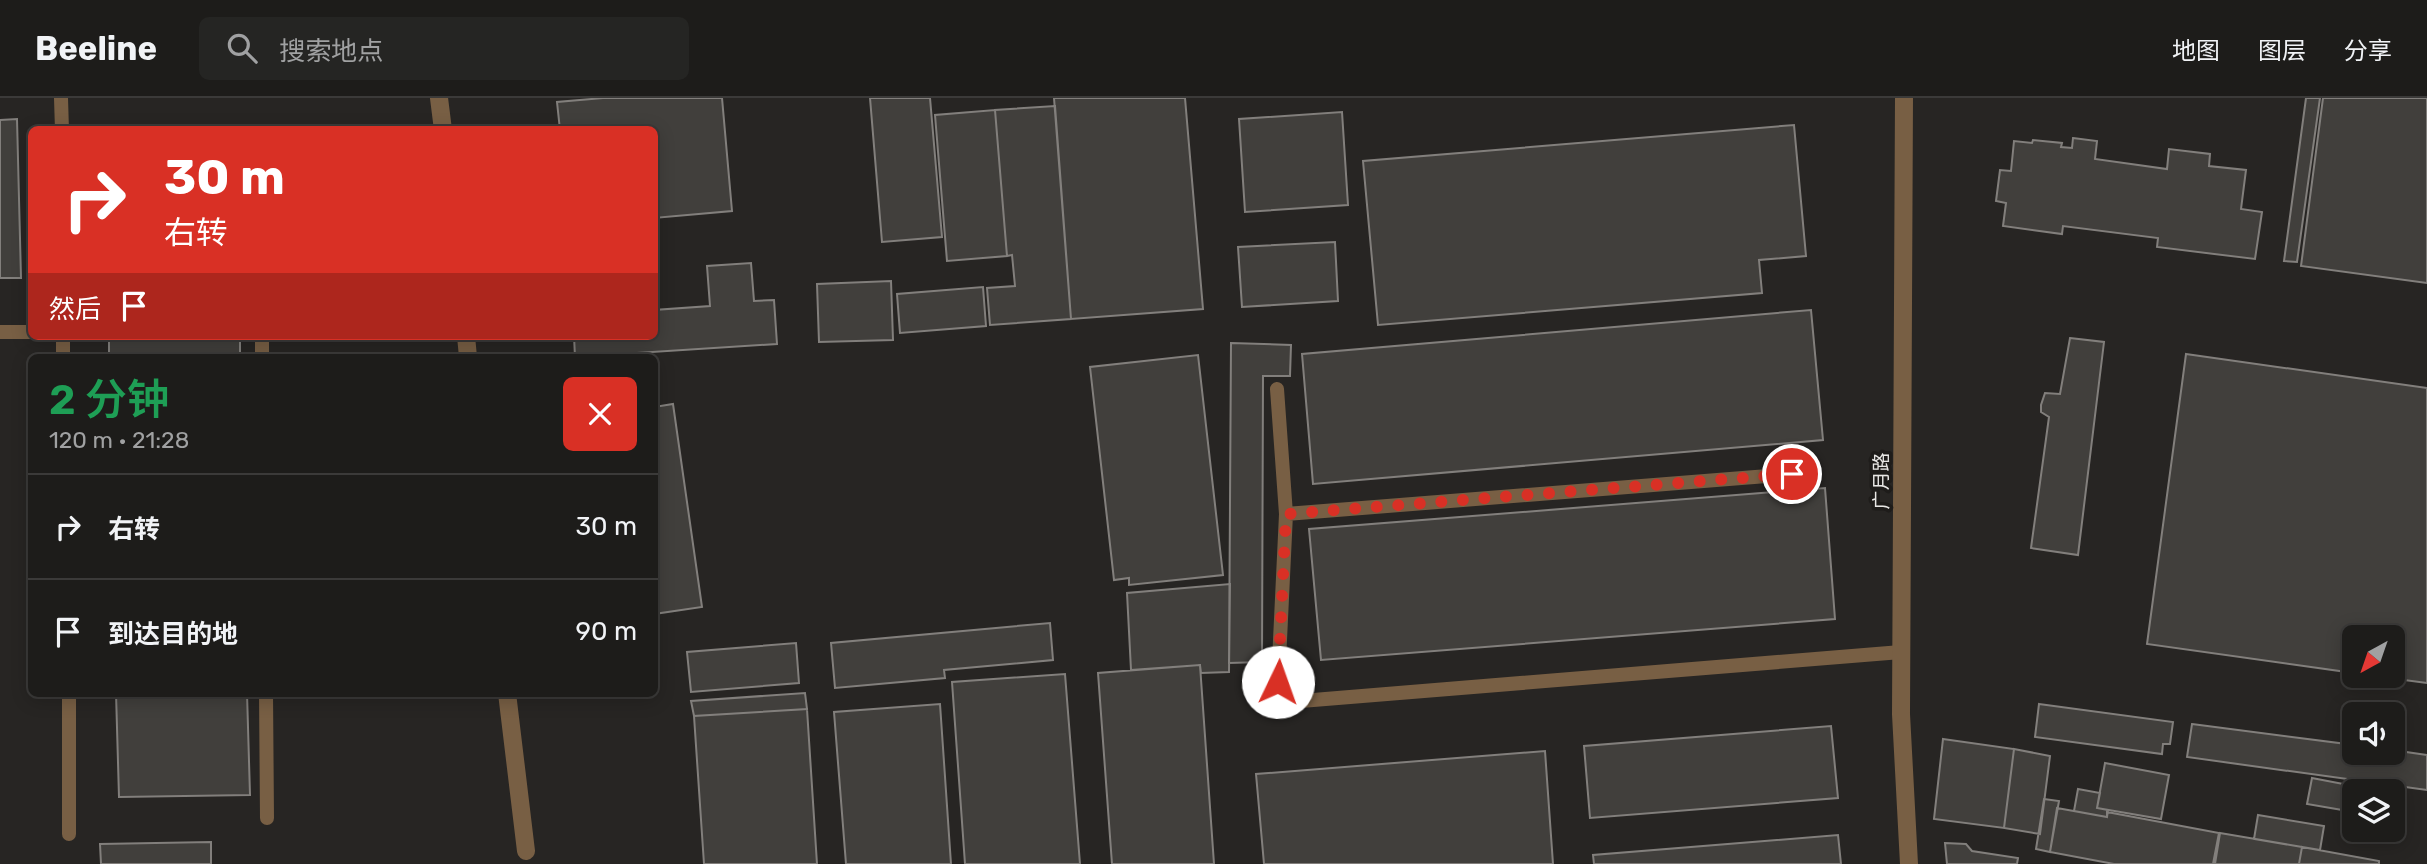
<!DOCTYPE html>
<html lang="zh">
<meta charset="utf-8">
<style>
body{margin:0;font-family:Rubik,"Noto Sans SC",sans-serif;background:#252523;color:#f1f3f6;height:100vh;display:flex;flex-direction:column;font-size:26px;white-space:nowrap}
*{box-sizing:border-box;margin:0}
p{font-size:23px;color:#a0a1a2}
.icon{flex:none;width:38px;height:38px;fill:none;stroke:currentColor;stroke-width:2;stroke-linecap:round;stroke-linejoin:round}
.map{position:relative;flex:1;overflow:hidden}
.side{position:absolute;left:28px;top:256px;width:630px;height:343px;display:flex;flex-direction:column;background:#1d1c1a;border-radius:10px;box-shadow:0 4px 18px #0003,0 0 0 2px #3b3a39}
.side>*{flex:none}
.hud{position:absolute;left:28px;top:28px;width:630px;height:214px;border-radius:10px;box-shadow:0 4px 18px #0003,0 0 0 2px #3b3a39;background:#d93025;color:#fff;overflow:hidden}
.needle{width:46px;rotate:220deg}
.tools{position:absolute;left:2342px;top:527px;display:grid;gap:14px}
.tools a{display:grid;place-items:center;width:63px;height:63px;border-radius:10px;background:#1d1c1a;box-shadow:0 4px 18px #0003,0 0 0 2px #3b3a39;font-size:35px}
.pin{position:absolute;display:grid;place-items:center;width:60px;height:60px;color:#fff;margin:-30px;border:4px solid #fff;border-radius:50%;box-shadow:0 2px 7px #0007}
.me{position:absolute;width:77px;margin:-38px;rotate:3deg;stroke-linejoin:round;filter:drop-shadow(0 0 5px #0008)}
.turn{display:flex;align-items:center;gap:24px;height:147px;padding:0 21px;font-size:32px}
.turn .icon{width:91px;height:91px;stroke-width:2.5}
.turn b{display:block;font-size:49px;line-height:60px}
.then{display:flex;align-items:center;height:66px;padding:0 21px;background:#0003;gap:14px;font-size:26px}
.round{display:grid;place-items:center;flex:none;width:74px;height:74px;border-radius:10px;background:#252523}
.headline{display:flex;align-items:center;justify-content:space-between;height:119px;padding:0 21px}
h1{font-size:42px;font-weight:600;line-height:52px;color:#1e9e55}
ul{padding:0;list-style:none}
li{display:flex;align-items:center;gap:21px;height:105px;padding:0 21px;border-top:2px solid #3b3a39}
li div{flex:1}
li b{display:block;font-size:26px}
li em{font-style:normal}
header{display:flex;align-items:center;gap:42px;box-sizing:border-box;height:98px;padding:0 35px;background:#1d1c1a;border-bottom:2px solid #3b3a39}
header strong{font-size:33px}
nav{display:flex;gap:38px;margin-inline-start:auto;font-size:24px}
.search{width:490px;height:63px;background:#252523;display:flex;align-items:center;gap:18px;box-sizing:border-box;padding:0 24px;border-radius:10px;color:#a0a1a2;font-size:26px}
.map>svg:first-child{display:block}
</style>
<header>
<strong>Beeline</strong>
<div class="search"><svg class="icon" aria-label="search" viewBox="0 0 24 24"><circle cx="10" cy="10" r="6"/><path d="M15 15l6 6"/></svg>搜索地点</div>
<nav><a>地图</a><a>图层</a><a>分享</a></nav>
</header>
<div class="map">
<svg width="2427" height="766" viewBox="0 0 2427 766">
<rect width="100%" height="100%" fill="#272523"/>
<path fill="#413f3c" stroke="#827f7c" stroke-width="2" d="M603 0H722L732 113 654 120V32H560L557 4Z
M870 0H930L942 139 882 144Z
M1054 0H1185L1203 211 1071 221Z
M2306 0H2320L2297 164 2284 163Z
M2323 0H2427V185L2301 168Z
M1055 8 1071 221 990 227 987 190 1015 188 1012 157 1007 158 995 12Z
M995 12 1007 158 947 163 935 17Z
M1342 14 1348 107 1245 114 1239 21Z
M17 21 21 180H0V22Z
M1794 27 1806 158 1759 162 1762 195 1378 227 1363 63Z
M2073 40 2097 43 2095 61 2167 71 2169 51 2210 56 2209 68 2246 72 2241 111 2262 114 2255 161 2157 149 2158 140 2063 128 2062 136 2003 128 2006 105 1996 103 2000 72 2011 73 2014 43 2032 45 2033 42 2062 45 2061 49 2072 50Z
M1335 144 1338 203 1242 209 1238 149Z
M751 165 754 203 774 202 777 246 575 259 574 238H654V212L710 208 707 168Z
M891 183 893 242 819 244 817 186Z
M983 189 986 228 900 235 897 196Z
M1811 212 1823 342 1313 386 1302 256Z
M109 238H240V259H109Z
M2070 240 2104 244 2078 457 2031 450 2049 319 2041 314V307L2045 295 2060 296Z
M1231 245 1291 247 1290 278H1263L1262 564 1229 565Z
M2186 256 2427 290V585L2374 578H2392V539H2354V575L2147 546Z
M1198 257 1223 477 1129 487V480L1114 482 1090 269Z
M673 306 702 509 654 516V309Z
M1825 390 1835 521 1321 562 1309 431Z
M1230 486 1229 574 1201 575 1200 567 1131 572 1127 495Z
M1050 525 1053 562 944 572 945 580 835 590 831 545Z
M796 545 799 585 691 594 687 554Z
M1200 567 1214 766H1112L1098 575Z
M1065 576 1080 766H965L952 584Z
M116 595H247L250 697 119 699Z
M805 595 807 611 694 618 691 603Z
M940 606 951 766H846L834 614Z
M2039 606 2173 624 2170 646H2163L2162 656 2035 639Z
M807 611 817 766H704L694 618Z
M2192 626 2354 647V654H2392V652L2427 657V692L2187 659Z
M1831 628 1838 700 1590 720 1584 648Z
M1943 641 2014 651 2004 730 1934 721Z
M2014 651 2050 658 2040 736 2004 730Z
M1545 653 1553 766H1264L1256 676Z
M2105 665 2169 677 2161 721 2097 710Z
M2312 680 2359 689 2358 693H2354V714L2307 706Z
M2078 691 2100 695 2097 710 2108 712 2107 719 2074 713Z
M2044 701 2059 703 2050 754 2036 751Z
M2057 710 2107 719V714L2219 735 2213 766H2114L2050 754Z
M2258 717 2324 728 2320 752 2254 741Z
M2220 735 2302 749 2299 766H2215Z
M1838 737 1841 766H1594L1593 757Z
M211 744V766H101L100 746Z
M1945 745 1966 746 1972 753 2018 760 2017 766H1947Z
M2302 749 2379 763V766H2299Z"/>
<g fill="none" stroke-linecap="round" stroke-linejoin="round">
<path stroke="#785f44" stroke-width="14" d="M61 0 62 32
M0 234H32
M63 238V259
M262 238V259
M1277 291 1286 416 1278 584 1301 603 1901 554
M1286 416 1792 376
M69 595V736
M266 595 267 720"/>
<path stroke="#785f44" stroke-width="18" d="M439 0 443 32
M1904 0 1901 616 1909 766
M466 238 468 259
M507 595 526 753"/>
</g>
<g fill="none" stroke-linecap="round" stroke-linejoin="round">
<path stroke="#d93025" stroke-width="12" stroke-dasharray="0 21.6" d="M1278 584 1286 416 1792 376"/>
</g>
<g text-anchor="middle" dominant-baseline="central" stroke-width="7" stroke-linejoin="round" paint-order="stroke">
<g font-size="19" fill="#e8e7e5" stroke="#1e1c1a">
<text transform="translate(1881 383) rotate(-90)">广月路</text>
</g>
</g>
</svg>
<div class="tools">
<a><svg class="needle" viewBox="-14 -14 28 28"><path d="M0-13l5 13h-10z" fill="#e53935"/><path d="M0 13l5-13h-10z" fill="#a0a1a2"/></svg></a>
<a><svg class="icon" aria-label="sound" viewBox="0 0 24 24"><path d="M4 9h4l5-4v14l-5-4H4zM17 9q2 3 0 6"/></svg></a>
<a><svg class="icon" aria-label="layers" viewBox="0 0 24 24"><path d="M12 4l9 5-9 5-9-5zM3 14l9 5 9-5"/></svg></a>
</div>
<div class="pin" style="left:1792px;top:376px;background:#d93025"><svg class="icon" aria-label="arrive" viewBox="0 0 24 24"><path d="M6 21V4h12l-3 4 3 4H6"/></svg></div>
<svg class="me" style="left:1278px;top:584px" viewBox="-20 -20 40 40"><circle r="19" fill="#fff"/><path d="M0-13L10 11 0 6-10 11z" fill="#d93025"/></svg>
<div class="hud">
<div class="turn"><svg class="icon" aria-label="right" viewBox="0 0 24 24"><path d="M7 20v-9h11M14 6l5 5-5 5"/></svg><div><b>30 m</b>右转</div></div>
<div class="then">然后<svg class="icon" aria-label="arrive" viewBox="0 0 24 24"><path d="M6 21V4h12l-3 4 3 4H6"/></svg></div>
</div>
<section class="side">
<div class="headline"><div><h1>2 分钟</h1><p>120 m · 21:28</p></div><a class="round" style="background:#d93025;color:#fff"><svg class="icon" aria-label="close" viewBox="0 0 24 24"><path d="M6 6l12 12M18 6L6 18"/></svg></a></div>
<ul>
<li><svg class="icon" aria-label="right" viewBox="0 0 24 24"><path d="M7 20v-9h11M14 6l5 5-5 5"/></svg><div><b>右转</b></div><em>30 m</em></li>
<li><svg class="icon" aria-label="arrive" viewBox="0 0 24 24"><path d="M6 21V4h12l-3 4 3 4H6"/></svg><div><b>到达目的地</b></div><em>90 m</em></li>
</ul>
</section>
</div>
